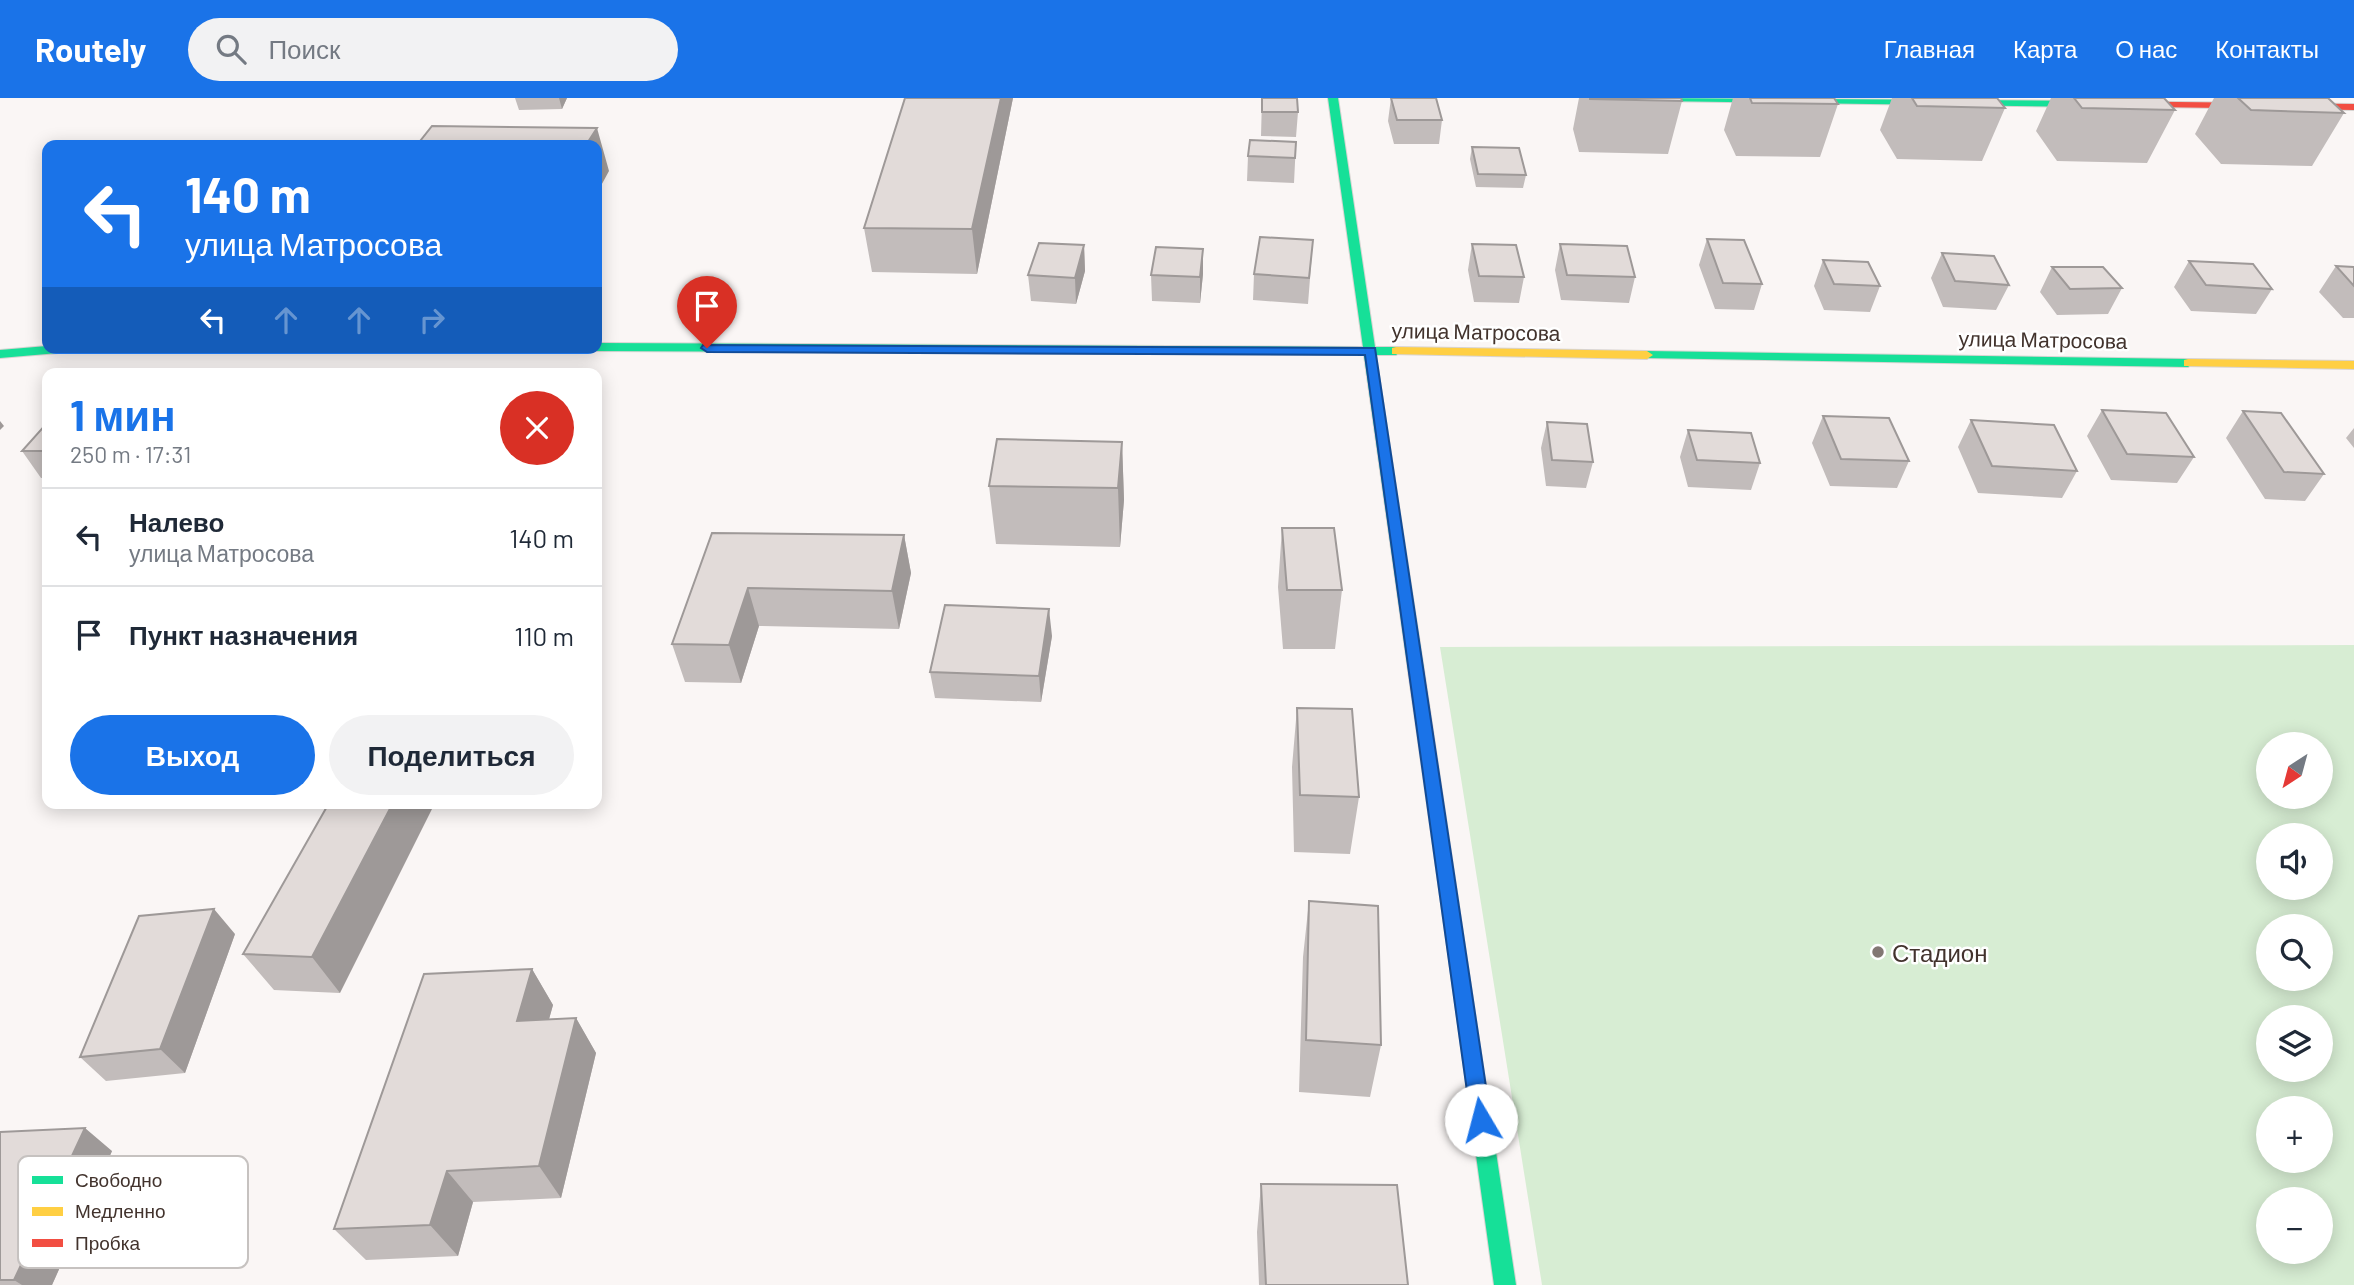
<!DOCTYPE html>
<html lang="ru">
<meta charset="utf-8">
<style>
body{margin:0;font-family:Barlow,sans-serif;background:#f2f2f3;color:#1f2937;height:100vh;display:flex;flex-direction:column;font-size:26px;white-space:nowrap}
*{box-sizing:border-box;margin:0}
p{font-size:23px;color:#747a83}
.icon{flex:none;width:38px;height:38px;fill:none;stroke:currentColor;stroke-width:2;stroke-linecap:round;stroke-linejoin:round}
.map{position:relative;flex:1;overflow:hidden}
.panel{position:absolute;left:42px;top:270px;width:560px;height:441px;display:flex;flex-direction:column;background:#fff;border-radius:14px;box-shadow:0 4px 18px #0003}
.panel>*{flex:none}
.guide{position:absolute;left:42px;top:42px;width:560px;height:214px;border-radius:14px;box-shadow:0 4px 18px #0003;background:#1a73e8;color:#fff;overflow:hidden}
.needle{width:46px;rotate:216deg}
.tools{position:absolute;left:2256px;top:634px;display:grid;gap:14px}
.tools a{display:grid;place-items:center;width:77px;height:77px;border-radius:50%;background:#fff;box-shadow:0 4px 18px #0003;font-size:35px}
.pin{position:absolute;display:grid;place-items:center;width:60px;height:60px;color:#fff;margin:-72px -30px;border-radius:50% 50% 50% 0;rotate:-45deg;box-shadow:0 0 7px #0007}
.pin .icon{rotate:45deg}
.me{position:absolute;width:77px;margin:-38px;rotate:352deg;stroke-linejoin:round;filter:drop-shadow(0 0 5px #0008)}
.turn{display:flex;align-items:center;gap:24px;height:147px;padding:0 28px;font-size:32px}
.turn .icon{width:91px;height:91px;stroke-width:2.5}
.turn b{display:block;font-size:49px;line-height:60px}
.lanes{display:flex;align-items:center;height:66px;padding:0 28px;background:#0003;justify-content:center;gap:35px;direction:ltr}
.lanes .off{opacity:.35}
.round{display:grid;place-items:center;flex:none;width:74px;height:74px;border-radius:37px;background:#f2f2f3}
.headline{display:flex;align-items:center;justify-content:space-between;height:119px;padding:0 28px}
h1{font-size:42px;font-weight:700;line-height:52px;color:#1a73e8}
.action{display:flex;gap:14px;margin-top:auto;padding:14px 28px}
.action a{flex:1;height:80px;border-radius:42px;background:#1a73e8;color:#fff;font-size:28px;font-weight:700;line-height:80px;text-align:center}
.action a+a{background:#f2f2f3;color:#1f2937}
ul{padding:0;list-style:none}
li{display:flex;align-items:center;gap:21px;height:98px;padding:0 28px;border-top:2px solid #e0e1e3}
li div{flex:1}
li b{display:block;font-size:26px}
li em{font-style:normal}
header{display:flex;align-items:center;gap:42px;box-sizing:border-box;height:98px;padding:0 35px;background:#1a73e8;color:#fff}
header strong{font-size:33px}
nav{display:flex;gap:38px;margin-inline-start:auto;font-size:24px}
.search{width:490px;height:63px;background:#f2f2f3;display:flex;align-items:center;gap:18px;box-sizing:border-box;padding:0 24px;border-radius:38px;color:#747a83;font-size:26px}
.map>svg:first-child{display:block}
</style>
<header>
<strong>Routely</strong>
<div class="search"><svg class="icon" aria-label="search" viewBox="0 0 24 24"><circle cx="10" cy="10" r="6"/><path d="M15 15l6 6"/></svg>Поиск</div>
<nav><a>Главная</a><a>Карта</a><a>О нас</a><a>Контакты</a></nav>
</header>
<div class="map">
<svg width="2354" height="1187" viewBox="0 0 2354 1187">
<rect width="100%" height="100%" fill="#faf6f5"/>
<path fill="#d7edd3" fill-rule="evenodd" d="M2354 547V1187H1542L1440 549ZM2268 646H2320V698H2268ZM2268 737H2320V789H2268ZM2268 828H2320V880H2268ZM2268 919H2320V971H2268ZM2268 1010H2320V1062H2268ZM2268 1101H2320V1153H2268Z"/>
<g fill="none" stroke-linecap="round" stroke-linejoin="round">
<defs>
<path id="fast" d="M1328 0H1338L1375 249H1396L1402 253 1396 257H1376L1424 572 1421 576 1416 578 1408 572 1364 257 597 253 592 250H597V245L1363 249Z
M1652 0 2089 3 2094 6 2089 9 1657 3Z
M47 248V250H76L70 254 0 260V252Z
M1647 253 2188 261 2194 265 2188 269 1643 260 1641 257Z
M1456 840 1462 842 1465 848 1516 1187H1494L1447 848 1450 842Z"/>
<path id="slow" d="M1396 249 1647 253 1653 257 1647 261 1392 256V250Z
M2188 261 2354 263V271L2184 268V262Z"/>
<path id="jam" d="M2089 3 2354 6V12L2086 8 2084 6Z
M1416 566 1424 572 1465 848 1462 854 1456 856 1450 854 1447 848 1408 572Z"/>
</defs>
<use href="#fast" stroke="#d8d4d2" stroke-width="2"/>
<use href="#slow" stroke="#d8d4d2" stroke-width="2"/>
<use href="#jam" stroke="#d8d4d2" stroke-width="2"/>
<use href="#fast" fill="#16e098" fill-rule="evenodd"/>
<use href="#slow" fill="#ffcf43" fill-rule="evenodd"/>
<use href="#jam" fill="#f24e42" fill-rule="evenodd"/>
</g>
<path fill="#c2bcbb" d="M515 0H567L562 11 519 12Z
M905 0H1013L977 176 872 174 864 130Z
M1262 0 1298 14 1296 39 1261 38Z
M1391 0 1442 22 1439 46H1394L1388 23Z
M1579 0H1681L1682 3 1668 56 1579 54 1573 31Z
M1733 0H1834L1838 6 1820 59 1736 58 1724 32Z
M1892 0H1997L2005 10 1982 63 1897 61 1880 32Z
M2051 0H2164L2175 12 2147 65 2057 63 2036 33Z
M2214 0H2328L2344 15 2312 68 2221 66 2195 36Z
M1296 44 1294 85 1247 83 1248 58Z
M1472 49 1526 77 1523 90 1476 89 1470 61Z
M1707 141 1762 186 1754 212 1715 211 1699 167Z
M1313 142 1308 206 1253 202 1254 176Z
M1472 146 1524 179 1519 205 1474 204 1468 172Z
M1560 146 1635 179 1629 205 1561 202 1555 172Z
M1084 147 1085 173 1076 206 1031 203 1028 177Z
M1942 155 2009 187 1996 212 1943 209 1931 180Z
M1823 162 1880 188 1870 214 1824 212 1814 188Z
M2189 163 2272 191 2256 216 2191 213 2174 189Z
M2336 168 2354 169V220H2343L2319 194Z
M2052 169 2122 190 2108 216 2057 217 2040 194Z
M1203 176 1200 205 1152 203 1151 177Z
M2102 312 2194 359 2177 385 2111 382 2087 338Z
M2243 313 2324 376 2305 403 2265 401 2226 340Z
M1823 318 1909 363 1897 390 1830 388 1812 345Z
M1971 322 2077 373 2062 400 1978 395 1958 349Z
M1547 324 1593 364 1586 390 1546 388 1541 350Z
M47 325V380H41L22 353Z
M2354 330V350L2346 340Z
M1688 332 1760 365 1751 392 1688 389 1680 359Z
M1122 344 1124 402 1120 449 996 446 989 388Z
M1282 430 1342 492 1335 551H1283L1278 489Z
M712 435 904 437 911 475 899 531 759 528 741 585 685 584 672 546Z
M1052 538 1041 604 935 600 930 574Z
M1297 610 1359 699 1350 756 1294 754 1292 669Z
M329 705 340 895 274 892 243 856Z
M1309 803 1381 947 1370 999 1299 994 1303 859Z
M235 836 185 975 106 983 80 959Z
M532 871 553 907 549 921 576 920 596 955 561 1100 473 1104 458 1158 366 1162 334 1131Z
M0 1034 112 1053 52 1187H0Z
M1261 1086 1408 1187H1259L1257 1134Z"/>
<path fill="#9e9998" d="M559 0H567L562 11Z
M1001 0H1013L977 176 972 131Z
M597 30 609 73 597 95V47H586Z
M1084 147 1085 173 1076 206 1075 180Z
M1203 151V176L1200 205V179Z
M0 323 4 328 0 332Z
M1122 344 1124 402 1120 449 1118 390Z
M904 437 911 475 899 531 892 493Z
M748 490 759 528 741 585 729 547Z
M1049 511 1052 538 1041 604 1039 578Z
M393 705H435L340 895 312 859Z
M214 811 235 836 185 975 160 951Z
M532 871 553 907 539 957 517 923Z
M576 920 596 955 561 1100 539 1068Z
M85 1030 112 1053 52 1187H22L14 1182Z
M447 1073 473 1104 458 1158 430 1127Z"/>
<path fill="#e2dbd9" stroke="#9e9998" stroke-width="2" d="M905 0H1001L972 131 864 130Z
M1262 0H1297L1298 14H1262Z
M1391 0H1436L1442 22H1397Z
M1590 0H1681L1682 3 1590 1Z
M1750 0H1834L1838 6 1752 5Z
M1912 0H1997L2005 10 1917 8Z
M2074 0H2164L2175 12 2082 10Z
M2238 0H2328L2344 15 2251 12Z
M432 28 597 30 586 47H417Z
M1250 42 1296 44 1295 60 1248 58Z
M1472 49 1519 50 1526 77 1478 76Z
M1260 139 1313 142 1309 180 1254 176Z
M1707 141 1744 142 1762 186 1723 185Z
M1039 145 1084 147 1075 180 1028 177Z
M1472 146 1516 147 1524 179 1479 178Z
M1560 146 1627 148 1635 179 1567 177Z
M1156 149 1203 151 1200 179 1151 177Z
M1942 155 1994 158 2009 187 1955 183Z
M1823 162 1868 164 1880 188 1834 186Z
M2189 163 2253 166 2272 191 2206 187Z
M2336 168 2354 169V188Z
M2052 169H2103L2122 190 2070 191Z
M2102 312 2166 315 2194 359 2127 356Z
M2243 313 2281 315 2324 376 2284 374Z
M1823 318 1889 320 1909 363 1841 361Z
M1971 322 2054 327 2077 373 1992 368Z
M1547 324 1587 326 1593 364 1552 362Z
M47 325V353H22Z
M1688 332 1751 335 1760 365 1697 362Z
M997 341 1122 344 1118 390 989 388Z
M1282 430H1334L1342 492H1287Z
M712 435 904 437 892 493 748 490 729 547 672 546Z
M945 507 1049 511 1039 578 930 574Z
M1297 610 1352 611 1359 699 1300 697Z
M329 705H393L312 859 243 856Z
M1309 803 1378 808 1381 947 1306 942Z
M214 811 160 951 80 959 139 818Z
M532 871 517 923 576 920 539 1068 447 1073 430 1127 334 1131 424 876Z
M85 1030 14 1182H0V1034Z
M1261 1086 1397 1087 1408 1187H1266Z"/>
<path fill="#1a73e8" stroke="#114b97" stroke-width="2" d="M703 247 1375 250 1491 1022 1488 1029 1481 1032 1474 1029 1471 1022 1365 257 707 254 701 250Z"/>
<circle fill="#827773" stroke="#fff" stroke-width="2.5" cx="1878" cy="854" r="7"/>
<g text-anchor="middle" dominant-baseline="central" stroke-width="5" stroke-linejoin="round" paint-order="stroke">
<g font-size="21" fill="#42332d" stroke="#fff">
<text transform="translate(1476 233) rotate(1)">улица Матросова</text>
<text transform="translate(2043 241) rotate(1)">улица Матросова</text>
</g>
<g font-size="24" fill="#42332d" stroke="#fff" text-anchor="start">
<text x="1892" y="854">Стадион</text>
</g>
</g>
<rect x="18" y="1058" width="230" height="112" rx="10" fill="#fff" stroke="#c6c2c0" stroke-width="2"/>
<rect x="32" y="1078" width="31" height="8" fill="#16e098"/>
<rect x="32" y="1109" width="31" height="9" fill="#ffcf43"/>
<rect x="32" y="1141" width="31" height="8" fill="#f24e42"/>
<g font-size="19" fill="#42332d">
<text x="75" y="1089">Свободно</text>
<text x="75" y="1120">Медленно</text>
<text x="75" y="1152">Пробка</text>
</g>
</svg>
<div class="tools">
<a><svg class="needle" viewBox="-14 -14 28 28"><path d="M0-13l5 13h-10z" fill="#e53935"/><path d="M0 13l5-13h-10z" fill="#747a83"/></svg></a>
<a><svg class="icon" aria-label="sound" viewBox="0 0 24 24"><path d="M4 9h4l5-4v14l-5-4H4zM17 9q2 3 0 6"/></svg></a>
<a><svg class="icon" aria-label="search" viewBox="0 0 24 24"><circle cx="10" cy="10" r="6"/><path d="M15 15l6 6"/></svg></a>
<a><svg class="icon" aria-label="layers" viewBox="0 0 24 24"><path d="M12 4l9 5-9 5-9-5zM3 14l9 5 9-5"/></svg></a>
<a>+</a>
<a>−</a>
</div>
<div class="pin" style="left:707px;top:250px;background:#d93025"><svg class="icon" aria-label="arrive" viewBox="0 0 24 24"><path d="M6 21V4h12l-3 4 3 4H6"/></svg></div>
<svg class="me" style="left:1481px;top:1022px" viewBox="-20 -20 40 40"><circle r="19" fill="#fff"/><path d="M0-13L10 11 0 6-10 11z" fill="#1a73e8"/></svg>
<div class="guide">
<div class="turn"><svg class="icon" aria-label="left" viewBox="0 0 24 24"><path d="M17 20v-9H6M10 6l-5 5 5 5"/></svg><div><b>140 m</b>улица Матросова</div></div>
<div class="lanes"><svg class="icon" aria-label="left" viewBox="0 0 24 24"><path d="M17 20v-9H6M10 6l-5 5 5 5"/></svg><svg class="icon off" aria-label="ahead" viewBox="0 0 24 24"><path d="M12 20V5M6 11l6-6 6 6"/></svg><svg class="icon off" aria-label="ahead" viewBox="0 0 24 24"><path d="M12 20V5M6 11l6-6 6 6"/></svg><svg class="icon off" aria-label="right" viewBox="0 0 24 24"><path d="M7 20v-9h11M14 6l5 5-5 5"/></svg></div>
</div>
<section class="panel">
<div class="headline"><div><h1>1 мин</h1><p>250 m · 17:31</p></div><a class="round" style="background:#d93025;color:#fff"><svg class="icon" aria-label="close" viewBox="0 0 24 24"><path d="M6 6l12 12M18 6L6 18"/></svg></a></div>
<ul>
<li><svg class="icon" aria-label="left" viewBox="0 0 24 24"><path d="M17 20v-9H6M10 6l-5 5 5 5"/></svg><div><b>Налево</b><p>улица Матросова</p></div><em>140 m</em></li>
<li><svg class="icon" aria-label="arrive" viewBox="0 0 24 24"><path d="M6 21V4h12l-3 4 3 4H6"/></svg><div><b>Пункт назначения</b></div><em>110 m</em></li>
</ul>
<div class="action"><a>Выход</a><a>Поделиться</a></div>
</section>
</div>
